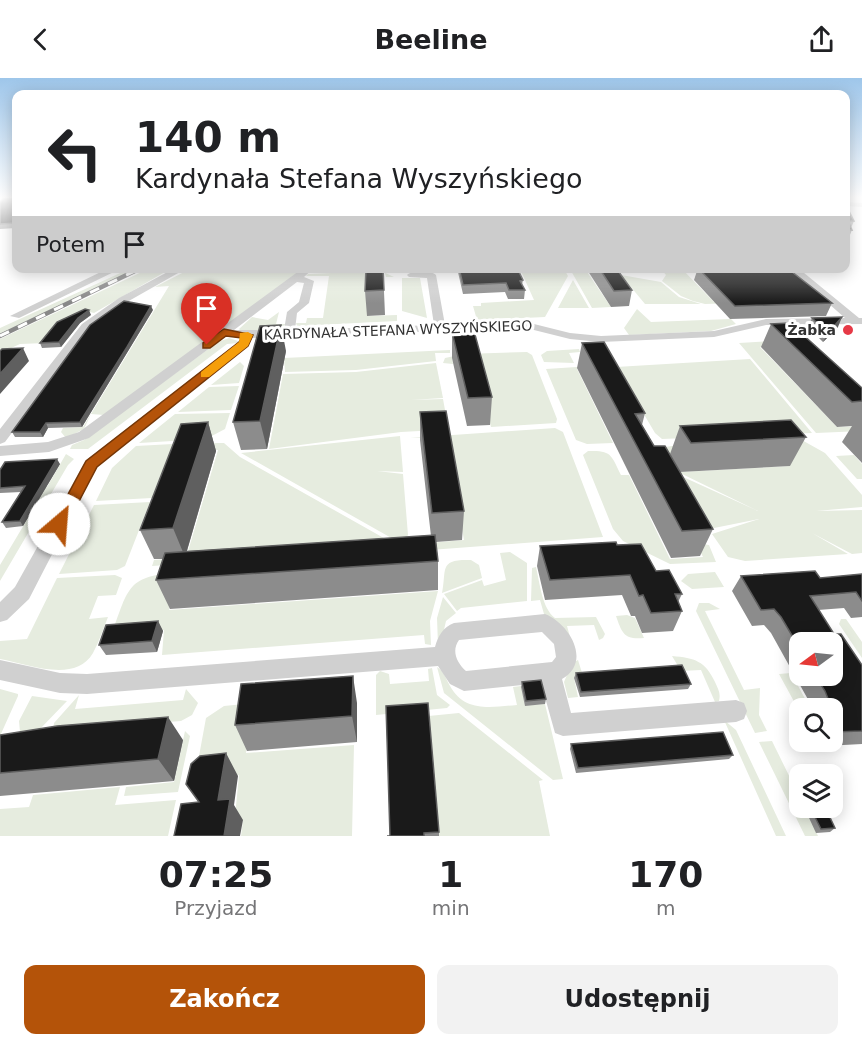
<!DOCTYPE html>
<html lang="pl">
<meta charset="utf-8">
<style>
body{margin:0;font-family:"DejaVu Sans",sans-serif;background:#f2f2f2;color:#202124;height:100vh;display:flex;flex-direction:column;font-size:22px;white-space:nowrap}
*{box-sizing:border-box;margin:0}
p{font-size:20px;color:#757577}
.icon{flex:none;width:33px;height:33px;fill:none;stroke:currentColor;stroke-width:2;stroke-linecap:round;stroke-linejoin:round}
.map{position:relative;height:758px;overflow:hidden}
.details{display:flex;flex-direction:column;background:#fff;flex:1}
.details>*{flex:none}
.guide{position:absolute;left:12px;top:12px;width:838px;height:183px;border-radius:12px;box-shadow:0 3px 15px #0003;background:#fff;color:#202124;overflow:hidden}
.needle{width:39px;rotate:255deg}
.tools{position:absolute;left:789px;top:554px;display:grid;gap:12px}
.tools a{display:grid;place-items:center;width:54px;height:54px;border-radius:12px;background:#fff;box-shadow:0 3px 15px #0003;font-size:30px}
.pin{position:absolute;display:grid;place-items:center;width:51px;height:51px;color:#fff;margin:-62px -26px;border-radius:50% 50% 50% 0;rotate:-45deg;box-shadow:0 0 6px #0007}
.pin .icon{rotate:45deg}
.me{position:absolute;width:66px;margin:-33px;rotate:27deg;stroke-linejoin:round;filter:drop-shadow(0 0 4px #0008)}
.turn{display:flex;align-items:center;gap:21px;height:126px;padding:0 24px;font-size:27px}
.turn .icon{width:78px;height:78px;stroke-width:2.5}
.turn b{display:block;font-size:42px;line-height:51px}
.then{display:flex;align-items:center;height:57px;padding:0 24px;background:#0003;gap:12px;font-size:22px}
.eta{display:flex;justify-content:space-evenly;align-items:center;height:102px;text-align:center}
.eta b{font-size:36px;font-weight:700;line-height:42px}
.button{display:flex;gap:12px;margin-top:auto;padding:12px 24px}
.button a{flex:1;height:69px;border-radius:12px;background:#b45309;color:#fff;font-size:24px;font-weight:700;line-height:69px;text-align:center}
.button a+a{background:#f2f2f2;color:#202124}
header{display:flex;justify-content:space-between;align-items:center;height:78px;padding:0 24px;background:#fff;font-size:27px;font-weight:700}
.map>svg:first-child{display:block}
</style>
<header><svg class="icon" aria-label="back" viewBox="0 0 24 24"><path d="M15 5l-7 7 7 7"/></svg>Beeline<svg class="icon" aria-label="share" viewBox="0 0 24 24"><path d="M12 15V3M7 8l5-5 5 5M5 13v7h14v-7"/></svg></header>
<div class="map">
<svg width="862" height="758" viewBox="0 0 862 758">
<rect width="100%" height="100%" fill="#fff"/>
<path fill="#e6ecdf" d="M129 191H136L0 256V250Z
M148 191H170L94 235 90 234 57 250 46 265 20 266 0 275V261Z
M190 191H305L104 337 91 336 84 351 66 360 61 354 63 350 83 349 169 208 155 209Z
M520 191H564L568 198 545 239 477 242 473 228H481V225L534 222Z
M570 191H585L611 229 592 230Z
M661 191H682L714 224 737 225 705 226 693 223 681 218 662 203 666 197Z
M381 193 394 199H386L385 195H367V238L397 237V243L297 248 296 245H306L307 240H323L329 198H306L308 196Z
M621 197 661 204 679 219 701 226H645Z
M402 200H420L427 240 402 233Z
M573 202 589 230H558Z
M637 231 651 244 731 241 736 246 711 253 629 257 624 250Z
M279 234 276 246H286L280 252 241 253 239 251 252 239 268 242Z
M229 260 238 263V265L227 266 88 371H70L72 367 84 362 218 264Z
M771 263 774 268 760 269 837 349 861 348 862 353 816 355 739 265Z
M579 271 580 274 569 275 574 285 544 284 541 277 547 273Z
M450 272V275H435L436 283 356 292 285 294 284 280Z
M527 274 532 277 557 341 556 345 491 349 473 278 452 279 453 286 443 285 445 280 464 276Z
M750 281 812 355 662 361 655 355 616 289Z
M240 284 244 288 239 305 211 307Z
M436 285 443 320 411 322 443 321 447 343 438 352 401 354 269 371 283 296 356 294Z
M607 287 577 291 613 365 587 366 576 362 546 291Z
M239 308 231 332 178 334 209 309Z
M230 335 225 351 206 361 139 365 175 336Z
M555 350 563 354 603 459 430 472 429 465 464 462 446 360H410Z
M400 358 403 394 377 393 403 396 408 457 402 466 241 375Z
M800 361 825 375 862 417V429L816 433 862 432V475L852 476 812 455 848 476 745 483 728 479 712 456 759 441 709 451 681 398 758 433 678 394 665 369 679 367 684 375 669 376 680 394 790 388 777 370Z
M209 365H224L240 379 398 468 388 473 152 488 154 482 186 480 218 372 191 373Z
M173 366 152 420 96 423 112 390 136 368Z
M588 373C612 372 611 377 621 397H629L670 481 703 479 696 465 709 467 716 484 670 486 623 463 613 451 583 377Z
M66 376 74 381 68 387 0 503V487L37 425 34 410 47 409Z
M854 377 862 386V401H857L836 378Z
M150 424 125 488 117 492 59 496 94 427Z
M510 474 527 485V523L461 530 457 533 444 516 482 502 484 508 506 502 500 475Z
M471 482 479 487 482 500 442 515C447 491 438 481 471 482Z
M536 489C540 506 542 530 555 540L596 539 605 556 603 560 599 562 594 547 567 548 570 559 544 536 540 522 531 523 532 490Z
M180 494 169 532 438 513 430 543 431 567 425 566 424 557 162 577 164 552 112 555C129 509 127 498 180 494Z
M715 494 724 509 692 511 681 503 688 496Z
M115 497 122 500 116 517 98 518 89 541 108 539C103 551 99 564 93 575 75 606 28 586 0 581V563L27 561 57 500Z
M443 519 456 535 446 543 441 565 438 567 437 540Z
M699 525H709L720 531 705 533 744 612 760 610 759 637 767 653 755 655 696 533Z
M627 537 635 540 644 560C624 562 622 555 616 538Z
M841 541H846L862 564V580L839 546Z
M672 578C695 580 705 583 715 604 718 611 721 615 719 623L715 624 701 592 681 593Z
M578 582 583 598 574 600 578 619 568 620 564 604 572 585Z
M437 589C444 593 446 601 450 608 465 635 491 629 517 627L513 609 521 608 525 627 545 626 563 701 553 702 444 615Z
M432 590 437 617 450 627 447 630 376 637V597L380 593 389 596 390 606 429 603 428 591Z
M791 595 809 628 797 629 779 596Z
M0 611 18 616V618L0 658Z
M186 611 198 625 192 637 181 643 53 653 54 645 79 617 75 631 183 622Z
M32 618 67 623 40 651 20 654 19 643Z
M254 625 246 675 354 667 352 758H241L243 742 182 758 235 738 239 697 195 700 206 640 224 628Z
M459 635 543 702 539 703 550 758H439L430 650 388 642Z
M724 642 736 652 786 758H776Z
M185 653 190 658 178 714 124 718 126 709 174 704Z
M772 663 799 718 800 729H805L818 758H805L759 664Z
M120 709 115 727 176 722 168 758H0V731L29 729 33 717Z"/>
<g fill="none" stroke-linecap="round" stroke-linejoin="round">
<path fill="#d0d0d0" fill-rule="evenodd" d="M846 124 862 125V129L846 128Z
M109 190H122L19 240 10 238Z
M175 190H187L127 224 90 250 5 364 0 366V351L82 246 119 220Z
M303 190H314L304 199 314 203 309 225 297 235 295 252 434 247 427 200 409 199 407 197C413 192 430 192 436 197L445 247 526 244 570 255 601 258 714 253 766 241 845 240 788 190H798L859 240H862V246L766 247 714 259 601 264 570 261 526 250 252 260 248 268 97 389 29 521 7 542 0 544V524L15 509 86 382 239 264 241 260 226 258 89 360 49 374 0 378V368L48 364 79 354ZM297 204 304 205 299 224 287 234 284 252H234Z
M545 536C570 546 592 584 562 601L571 635 736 622 744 625 747 633 744 641 736 644 563 658 555 655 541 605 464 613 450 606 438 588 87 616 60 615 0 602V582L60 595 87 596 435 569C438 558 443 549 454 545ZM542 554 554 566 556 579 552 584 466 593C457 585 451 573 459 562Z"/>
<defs>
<path id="rail-far1" d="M136 193 141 190"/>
<path id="rail" d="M0 258 139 191"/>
</defs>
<use href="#rail-far1" stroke="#888" stroke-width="4"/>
<use href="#rail" stroke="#888" stroke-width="4.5"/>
<use href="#rail-far1" stroke="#fff" stroke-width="2" stroke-dasharray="8" stroke-linecap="butt"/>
<use href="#rail" stroke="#fff" stroke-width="3" stroke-dasharray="10" stroke-linecap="butt"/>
</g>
<path fill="#8c8c8c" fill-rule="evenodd" d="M16 119V150L0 151V124Z
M846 127 854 143 851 150 846 151Z
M846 151 852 152 849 159 846 158Z
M383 190 385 237 367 238 365 213Z
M457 190H517L523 202 522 207 525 212 524 221H508L505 214 463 216Z
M586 190H648L617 191 632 212 629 228 611 229Z
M698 190 832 225 826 238 730 241 694 202Z
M153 232 82 349 48 350 43 359H15L12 354Z
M91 237 80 245 61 269 42 270 40 265Z
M812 240 838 249 823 264 808 249Z
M771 246 862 310V385L842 364 852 348 837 349 761 269Z
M452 254 492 319 490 347 467 348 452 280Z
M582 265 645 335 642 347 654 368 713 451 700 478 671 480 577 290Z
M286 273 267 371 241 372 233 344Z
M420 334 464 433 462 462 436 464 438 483V512L170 531 156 502 163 481H154L140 452 208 344 216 373 187 473 431 458 420 362Z
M680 348 806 359 790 388 680 394 670 376Z
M60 386 23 448 6 450 2 444 21 414 0 415V392Z
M617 467 656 493 682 516 678 524 682 533 673 553 642 555 635 538H631L622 517 545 522 537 488 540 468Z
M862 496V539L851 540 844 530 818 532 834 556 862 587V666L806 669 803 663H832V630H800V656L791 640 803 626 810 625 771 555 764 547 752 548 732 513 741 498 820 500ZM800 564 832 597H800Z
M158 543 163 553 157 574 106 577 99 567Z
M576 595 691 606 688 611 580 619 574 600Z
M522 604 546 621 545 626 525 628 521 609Z
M357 625V664L247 673 235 647Z
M0 657 183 662 174 703 0 718Z
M571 666 733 677 729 681 576 695 570 671Z
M800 712V721L796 715Z
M804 729H825L835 750 830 754 816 755Z
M439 754V758H387Z"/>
<path fill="#5f5f5f" d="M401 190H417V191L402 194Z
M151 228 153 232 82 349 80 344Z
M89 232 91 237 80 245 61 269 59 264 78 240Z
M842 239 838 249 823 264 828 255Z
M281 247 286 273 267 371 260 343Z
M23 270 29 283 0 316V296Z
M208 344 216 373 185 479 173 450Z
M46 345 48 350 43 359 40 354Z
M57 381 60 386 23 448 20 443Z
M158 543 163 553 157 574 152 563Z
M353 598 357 625V664L352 638Z
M168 639 183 662 174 703 158 681Z
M226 675 238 698 234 727 243 742 240 758H224L218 722Z"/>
<path fill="#1a1a1a" stroke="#5f5f5f" stroke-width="1.5" d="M5 119H16V145L0 146V124Z
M846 127 854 143H848L852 152 846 151Z
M366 190H383L384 212 365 213Z
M459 190H517L523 202 520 203 525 212H509L506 205 463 207Z
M599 190H616L632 212 614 213Z
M698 190H787L832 225 735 228Z
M124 223 151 228 127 269 80 344 46 345 40 354H12L90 247Z
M85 231 89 232 78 240 59 264 40 265 57 244Z
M842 239 828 255 812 240Z
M790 245 862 310V323L852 324 771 246Z
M281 247 260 343 233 344 260 248Z
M474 253 492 319 468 320 452 254Z
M604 264 645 335 635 336 654 368H665L713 451 682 453 582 265Z
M23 270 0 296V273L2 271Z
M446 333 464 433 432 435 420 334Z
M791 342 806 359 691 365 680 348Z
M208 344 173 450 140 452 181 346Z
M57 381 20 443 2 444 25 408 0 410V392L5 384Z
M435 457 438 483 156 502 165 475Z
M616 464 617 467 641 466 656 493 669 492 682 516H675L682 533 651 535 643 517 639 518 630 497 550 502 540 468Z
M815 493 820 500 862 496V523L856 514 810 518 834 556H841L862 587V653L832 654V630H806L803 626 829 623 825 613 815 597H832V564H800V571L781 539 774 531 761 532 741 498Z
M158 543 152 563 99 567 106 547Z
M682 587 691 606 581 614 576 595Z
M353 598 352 638 235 647 241 606Z
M541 602 546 621 526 623 522 604Z
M428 625 439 754 424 755V758H387H390L386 628Z
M168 639 158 681 0 695V657L57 648Z
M723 654 733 677 578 690 571 666Z
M226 675 218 722 230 721 224 758H174L181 726 199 724 186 706 191 686 200 678Z
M810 729H825L835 750 821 751Z"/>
<linearGradient id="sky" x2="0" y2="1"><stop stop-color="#9ec6ea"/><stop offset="0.53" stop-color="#fff"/><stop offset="1" stop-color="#fff" stop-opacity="0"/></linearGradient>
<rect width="862" height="225" fill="url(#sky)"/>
<path fill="#b45309" stroke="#753606" stroke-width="1.5" d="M224 251 253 257 248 268 97 389 65 450H54L52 446 86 383 239 264 242 260 226 258 210 270H203V265Z"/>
<path fill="#f59e0b" d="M248 254 253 257 248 268 209 299H201V294L239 264 240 255Z"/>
<circle fill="#e63946" stroke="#fff" stroke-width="2" cx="848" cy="252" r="6"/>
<g text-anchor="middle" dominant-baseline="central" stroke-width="6" stroke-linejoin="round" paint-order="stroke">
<g font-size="14" fill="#333" stroke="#fff">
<text transform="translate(398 252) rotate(-2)">KARDYNAŁA STEFANA WYSZYŃSKIEGO</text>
</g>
<g font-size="14" font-weight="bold" fill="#333" stroke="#fff" text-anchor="end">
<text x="836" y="252">Żabka</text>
</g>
</g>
</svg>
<div class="tools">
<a><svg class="needle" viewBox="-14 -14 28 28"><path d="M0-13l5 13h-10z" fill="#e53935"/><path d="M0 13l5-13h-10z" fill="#757577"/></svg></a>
<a><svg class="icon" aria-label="search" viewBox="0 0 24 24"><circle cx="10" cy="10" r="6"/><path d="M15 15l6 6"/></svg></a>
<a><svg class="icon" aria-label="layers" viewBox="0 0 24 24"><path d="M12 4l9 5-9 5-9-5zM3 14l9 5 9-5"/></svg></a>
</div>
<div class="pin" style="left:207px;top:267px;background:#d93025"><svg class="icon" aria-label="arrive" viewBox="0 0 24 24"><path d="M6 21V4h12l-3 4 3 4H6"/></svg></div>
<svg class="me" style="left:59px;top:446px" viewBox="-20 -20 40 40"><circle r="19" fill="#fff"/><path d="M0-13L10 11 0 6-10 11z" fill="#b45309"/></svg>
<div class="guide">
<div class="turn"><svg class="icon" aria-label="left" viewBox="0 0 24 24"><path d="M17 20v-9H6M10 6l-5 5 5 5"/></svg><div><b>140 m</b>Kardynała Stefana Wyszyńskiego</div></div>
<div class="then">Potem<svg class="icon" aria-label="arrive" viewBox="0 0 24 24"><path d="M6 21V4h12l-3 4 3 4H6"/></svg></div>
</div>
</div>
<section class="details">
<div class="eta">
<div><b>07:25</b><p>Przyjazd</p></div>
<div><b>1</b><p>min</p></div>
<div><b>170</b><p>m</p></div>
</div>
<div class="button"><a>Zakończ</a><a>Udostępnij</a></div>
</section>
